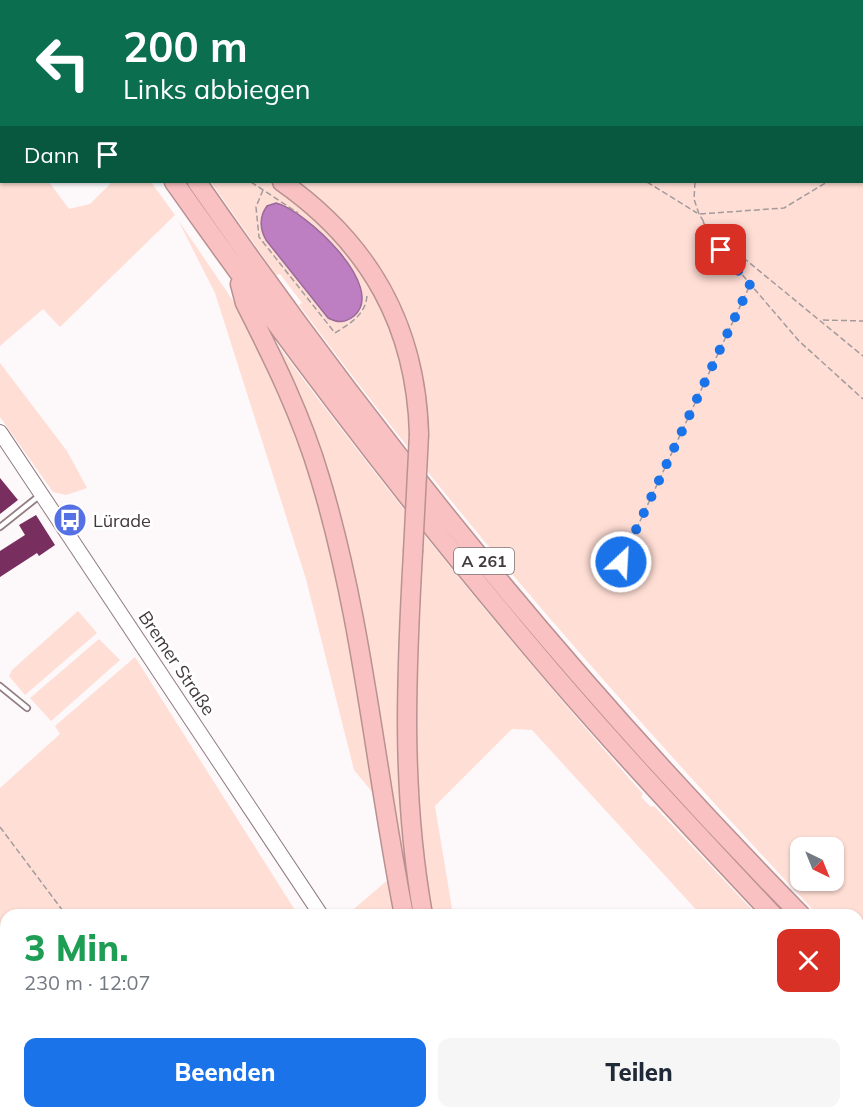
<!DOCTYPE html>
<html lang="de">
<meta charset="utf-8">
<style>
body{margin:0;font-family:Mulish,sans-serif;background:#f6f6f7;color:#1f2937;height:100vh;display:flex;flex-direction:column;font-size:22px;white-space:nowrap}
*{box-sizing:border-box;margin:0}
p{font-size:20px;color:#747a83}
.icon{flex:none;width:33px;height:33px;fill:none;stroke:currentColor;stroke-width:2;stroke-linecap:round;stroke-linejoin:round}
.map{position:relative;flex:1;overflow:hidden}
.drawer{position:absolute;left:0px;top:909px;width:864px;height:210px;display:flex;flex-direction:column;background:#fff;border-radius:18px 18px 0 0;box-shadow:0 2px 4px #0004}
.drawer>*{flex:none}
.top-card{position:absolute;left:0px;top:0px;width:864px;height:183px;box-shadow:0 2px 4px #0004;background:#0b6e4f;color:#fff;overflow:hidden}
.needle{width:39px;rotate:137deg}
.tools{position:absolute;left:790px;top:837px;display:grid;gap:12px}
.tools a{display:grid;place-items:center;width:54px;height:54px;border-radius:12px;background:#fff;box-shadow:0 2px 4px #0004;font-size:30px}
.pin{position:absolute;display:grid;place-items:center;width:51px;height:51px;color:#fff;margin:-26px;border-radius:12px;box-shadow:0 3px 9px #0006}
.me{position:absolute;width:66px;margin:-33px;rotate:25deg;stroke-linejoin:round;filter:drop-shadow(0 0 4px #0008)}
.turn{display:flex;align-items:center;gap:21px;height:126px;padding:0 24px;font-size:27px}
.turn .icon{width:78px;height:78px;stroke-width:2.5}
.turn b{display:block;font-size:42px;line-height:51px}
.then{display:flex;align-items:center;height:57px;padding:0 24px;background:#0003;gap:12px;font-size:22px}
.round{display:grid;place-items:center;flex:none;width:63px;height:63px;border-radius:12px;background:#f6f6f7}
.summary{display:flex;align-items:center;justify-content:space-between;height:102px;padding:0 24px}
h1{font-size:36px;font-weight:800;line-height:45px;color:#1e9e55}
.primary-button{display:flex;gap:12px;margin-top:auto;padding:12px 24px}
.primary-button a{flex:1;height:69px;border-radius:12px;background:#1a73e8;color:#fff;font-size:24px;font-weight:800;line-height:69px;text-align:center}
.primary-button a+a{background:#f6f6f7;color:#1f2937}
.map>svg:first-child{display:block}
</style>
<div class="map">
<svg width="863" height="1119" viewBox="0 0 863 1119">
<rect width="100%" height="100%" fill="#fdf8f9"/>
<path fill="#ffded5" fill-rule="evenodd" d="M0 0 32 1 2 2V182H49L69 209 90 204 112 182H151L175 215 60 327 43 309 0 346Z
M94 0H863V960L858 955V915H818C635 720 457 520 299 305L302 303 280 274 276 275 211 182H270L306 208 351 253 386 311 427 441 423 384 345 225 329 207 294 182H862V2ZM280 204 322 234 359 282 358 312 349 320 334 321 261 225 264 209ZM801 848H834V880H801Z
M178 220 236 305 297 436 337 564 378 799 354 770 306 579 215 293Z
M274 340C390 497 514 648 643 794L641 797 651 807 654 806 757 915H701L532 730 512 729 435 806 453 915H431L417 825 413 754 420 548 405 532 402 621 418 915H409L370 672 271 341Z
M0 363 67 451 87 488 66 495 53 492 0 417Z
M78 611 97 633 25 695 9 676 12 670Z
M99 639 120 660 51 721 30 698Z
M135 657 298 915H6V1113H277L267 1119H0V788L60 734 55 726Z
M390 878 398 915H347Z"/>
<path fill="#be7fc2" stroke="#996a9a" stroke-width="1.5" d="M276 203C305 210 388 287 354 316 345 323 338 323 328 318L266 240C260 229 259 217 267 206Z"/>
<path fill="#782e5f" d="M0 478 18 500 0 514Z
M36 515 55 545 39 556 37 553 0 577V551L25 535 19 525Z"/>
<g fill="none" stroke-linecap="round" stroke-linejoin="round">
<defs>
<path id="lane" d="M0 527 39 496
M0 686 27 708"/>
<path id="secondary" d="M0 432 321 915"/>
<path id="primary" d="M466 1113 469 1119
M487 1113 490 1119"/>
<path id="highway" d="M54 0 55 2
M77 0 78 2
M174 182C280 332 391 480 509 621 593 723 683 819 773 915
M197 182C377 442 579 689 801 915
M282 182C370 244 416 326 419 434
M240 284 245 303C274 360 302 417 320 478 363 620 375 770 404 915
M413 552C406 676 401 792 423 915
M858 972 863 977
M858 1001 863 1006"/>
</defs>
<use href="#lane" stroke="#917d82" stroke-width="8"/>
<use href="#secondary" stroke="#917d82" stroke-width="16"/>
<use href="#primary" stroke="#b99192" stroke-width="18"/>
<use href="#highway" stroke="#b99192" stroke-width="21"/>
<path stroke="#a29b9c" stroke-width="1.5" stroke-dasharray="6 3" stroke-linecap="butt" d="M0 0 2 2
M128 0 130 2
M388 0 389 2
M727 2 728 0
M806 2 809 0
M862 145 863 144
M862 170H863
M0 176 2 175
M251 182 298 213
M647 182 697 213
M695 182 694 199 699 214 721 250 799 341 863 399
M263 190 256 207 259 237 335 333C349 324 366 315 367 295
M700 214 784 208 827 182
M703 222 707 228 863 356
M823 320 863 321
M621 562 750 285
M0 827 66 915
M858 1052 863 1055
M215 1113 220 1119
M437 1113 441 1119"/>
<use href="#lane" stroke="#fff" stroke-width="4.5"/>
<use href="#secondary" stroke="#fff" stroke-width="14"/>
<use href="#primary" stroke="#fbdada" stroke-width="15"/>
<use href="#highway" stroke="#f9c1c1" stroke-width="18"/>
<defs>
<path id="highway-bridge" d="M413 552 419 434"/>
</defs>
<use href="#highway-bridge" stroke="#b99192" stroke-width="21" stroke-linecap="butt"/>
<use href="#highway-bridge" stroke="#f9c1c1" stroke-width="18"/>
</g>
<g fill="none" stroke-linecap="round" stroke-linejoin="round">
<path stroke="#1a73e8" stroke-width="10" stroke-dasharray="0 18" d="M621 562 750 285 721 250"/>
</g>
<defs>
<symbol id="bus-disc" viewBox="-11 -11 22 22"><circle r="9.5" fill="#5570e5" stroke="#fff"/><path d="M-5-6H5V4H4V6H2V4H-2V6H-4V4H-5ZM-3.5-4V0h7V-4ZM-3.5 1.2v1.5H-2V1.2ZM2 1.2v1.5H3.5V1.2Z" fill="#fff"/></symbol>
</defs>
<g fill-rule="evenodd">
<use href="#bus-disc" x="51" y="501" width="38" height="38"/>
</g>
<g text-anchor="middle" dominant-baseline="central" stroke-width="6" stroke-linejoin="round" paint-order="stroke">
<rect fill="#fff" stroke="#7b7476" stroke-width="1.5" x="454" y="548" width="60" height="26" rx="4.5"/>
<g font-size="16" font-weight="bold" fill="#42393b">
<text x="484" y="561">A 261</text>
</g>
<g font-size="18" fill="#42393b" stroke="#fff" text-anchor="start">
<text x="93" y="520">Lürade</text>
</g>
<g font-size="18" fill="#42393b" stroke="#fff">
<text transform="translate(177 663) rotate(56)">Bremer Straße</text>
</g>
</g>
</svg>
<div class="tools">
<a><svg class="needle" viewBox="-14 -14 28 28"><path d="M0-13l5 13h-10z" fill="#e53935"/><path d="M0 13l5-13h-10z" fill="#747a83"/></svg></a>
</div>
<div class="pin" style="left:721px;top:250px;background:#d93025"><svg class="icon" aria-label="arrive" viewBox="0 0 24 24"><path d="M6 21V4h12l-3 4 3 4H6"/></svg></div>
<svg class="me" style="left:621px;top:562px" viewBox="-20 -20 40 40"><circle r="17" fill="#1a73e8" stroke="#fff" stroke-width="3"/><path d="M0-11L8 9 0 5-8 9z" fill="#fff"/></svg>
<div class="top-card">
<div class="turn"><svg class="icon" aria-label="left" viewBox="0 0 24 24"><path d="M17 20v-9H6M10 6l-5 5 5 5"/></svg><div><b>200 m</b>Links abbiegen</div></div>
<div class="then">Dann<svg class="icon" aria-label="arrive" viewBox="0 0 24 24"><path d="M6 21V4h12l-3 4 3 4H6"/></svg></div>
</div>
<section class="drawer">
<div class="summary"><div><h1>3 Min.</h1><p>230 m · 12:07</p></div><a class="round" style="background:#d93025;color:#fff"><svg class="icon" aria-label="close" viewBox="0 0 24 24"><path d="M6 6l12 12M18 6L6 18"/></svg></a></div>
<div class="primary-button"><a>Beenden</a><a>Teilen</a></div>
</section>
</div>
